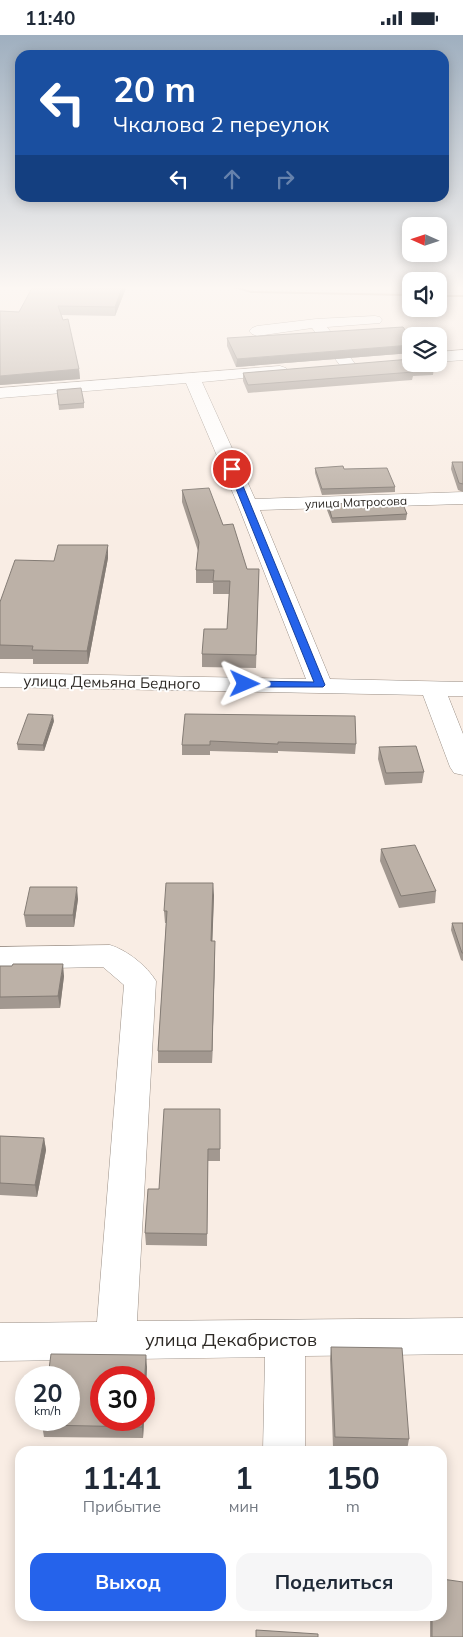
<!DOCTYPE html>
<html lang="ru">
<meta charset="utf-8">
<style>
body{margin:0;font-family:Mulish,sans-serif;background:#f6f6f7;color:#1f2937;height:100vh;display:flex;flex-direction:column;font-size:19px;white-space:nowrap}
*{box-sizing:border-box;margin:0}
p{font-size:16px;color:#747a83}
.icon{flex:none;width:28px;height:28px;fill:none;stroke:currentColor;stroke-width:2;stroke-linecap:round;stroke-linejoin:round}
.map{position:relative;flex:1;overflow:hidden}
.panel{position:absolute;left:15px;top:1411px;width:432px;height:175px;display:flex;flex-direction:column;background:#fff;border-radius:15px;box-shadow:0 2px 12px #0003}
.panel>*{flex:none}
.top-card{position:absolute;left:15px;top:15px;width:434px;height:152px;border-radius:15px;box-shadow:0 2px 12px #0003;background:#1a4fa0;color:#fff;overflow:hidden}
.needle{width:32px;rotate:273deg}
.buttons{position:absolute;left:402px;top:182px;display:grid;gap:10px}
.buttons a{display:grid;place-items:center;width:45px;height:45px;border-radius:10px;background:#fff;box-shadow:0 2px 12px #0003;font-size:25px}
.speed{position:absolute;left:15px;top:1331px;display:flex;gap:10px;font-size:25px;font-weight:700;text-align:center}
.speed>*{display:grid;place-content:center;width:65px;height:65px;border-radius:50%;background:#fff;box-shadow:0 2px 12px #0003;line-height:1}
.speed small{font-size:12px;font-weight:400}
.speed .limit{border:8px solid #d22;background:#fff;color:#111}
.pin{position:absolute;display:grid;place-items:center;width:42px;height:42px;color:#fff;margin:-21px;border:2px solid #fff;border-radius:50%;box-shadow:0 1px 5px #0007}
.me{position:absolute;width:55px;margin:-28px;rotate:91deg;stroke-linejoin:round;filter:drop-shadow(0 0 4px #0008)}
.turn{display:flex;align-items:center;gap:18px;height:105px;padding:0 15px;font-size:22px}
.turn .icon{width:65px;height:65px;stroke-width:2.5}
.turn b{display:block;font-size:35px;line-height:42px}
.lanes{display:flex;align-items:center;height:48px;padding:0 15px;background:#0003;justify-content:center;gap:25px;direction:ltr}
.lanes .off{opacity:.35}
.eta{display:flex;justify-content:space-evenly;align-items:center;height:85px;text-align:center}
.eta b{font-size:30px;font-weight:700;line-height:35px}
.cta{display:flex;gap:10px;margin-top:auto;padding:10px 15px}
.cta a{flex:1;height:58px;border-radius:15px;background:#2563eb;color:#fff;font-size:20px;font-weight:700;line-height:58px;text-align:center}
.cta a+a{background:#f6f6f7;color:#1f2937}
.status{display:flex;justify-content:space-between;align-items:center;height:35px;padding:0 25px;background:#fff;direction:ltr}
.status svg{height:14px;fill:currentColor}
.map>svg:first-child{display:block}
</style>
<div class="status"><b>11:40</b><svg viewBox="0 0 49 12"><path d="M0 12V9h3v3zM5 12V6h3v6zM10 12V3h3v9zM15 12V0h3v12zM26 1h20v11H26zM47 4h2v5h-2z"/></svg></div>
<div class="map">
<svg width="463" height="1602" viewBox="0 0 463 1602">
<rect width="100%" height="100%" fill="#f9ede4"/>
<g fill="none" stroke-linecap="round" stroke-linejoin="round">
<path fill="#a18166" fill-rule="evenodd" d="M234 253H242L251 256 411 259V261L251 258Z
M439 260H463V262H439Z"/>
<defs>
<path id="street" d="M375 281 380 282 382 285 380 288 327 292 356 330 354 333H342L312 293 257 301 252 299 249 296 252 293 257 291 316 284Z
M463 315V325L439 327V317Z
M280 331 286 333 288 336 286 339 202 347 255 464 463 457V469L260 475 330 644 463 647V661H448L463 699V740L454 738 450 732 423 660 0 652V638L306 644 238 470 186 348 0 363V353Z
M110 910C127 915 147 931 156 946L137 1286 463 1283V1319L305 1321V1416H263L265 1322 0 1326V1288L97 1287 124 950 103 932 0 934V912Z"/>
</defs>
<use href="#street" stroke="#9b9087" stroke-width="1"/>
<use href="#street" fill="#fff" fill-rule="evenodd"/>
</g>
<path fill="#a29890" d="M126 253 115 281 61 280 79 334 80 344 0 350V276L19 277Z
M227 303H411V318L236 332 227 311Z
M434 332 433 340 413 341 412 345 248 358 243 346V338Z
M57 355 84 368V373L59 375Z
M452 427H463V457L458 455 451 434Z
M315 433 344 434 395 452V457L322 460 315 438Z
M182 455 223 490 247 534H259L256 633 202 632V619L227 594 229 559H213V548H196V535L198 516 182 467Z
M328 469 407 479 406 485 332 488 327 475Z
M108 523 88 629H33V624H0V567L54 526Z
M355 681 356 709 355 719 278 716V718L210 716V720H182V710Z
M54 686 44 716 18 715 17 709Z
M379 712 424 737 422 748 385 750 378 724Z
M381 814 436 856 435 868 399 873 380 826Z
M214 860 212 906 215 918 212 1028H158V1016L166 888H165L164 876Z
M78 864 74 892H26L24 880Z
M452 888H463V926L461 925 451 895Z
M0 931H12L64 941 60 973 0 974Z
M220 1074V1126H208L207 1211 146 1210 145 1198 159 1154Z
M0 1101 44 1103 46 1115 37 1162 0 1160Z
M331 1312 409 1404 407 1415 333 1413 330 1324Z
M147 1332 143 1403 44 1402 42 1390Z
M430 1581H442L463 1602H430Z"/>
<path fill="#847c75" d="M122 253H126L115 281V272Z
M411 310V318L236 332 237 324Z
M79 334 80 344 0 350V341Z
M108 510V523L88 629 87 616Z
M53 680 54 686 44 716 43 710Z
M213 848 214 860 212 918 211 906Z
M77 852 78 864 74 892 73 880Z
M215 906V918L212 1028V1016Z
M63 929 64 941 60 973 58 961Z
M44 1103 46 1115 37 1162 35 1150Z
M146 1320 147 1332 144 1385V1358Z
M142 1385H144L143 1403 142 1392Z"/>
<path fill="#bcb1a7" stroke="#847c75" d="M32 253H122L115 272 58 271 63 285 68 284 79 334 0 341V276L19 277Z
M403 292 411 303V310L237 324 227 303Z
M411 324V329H431L434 332 410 333 413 337 248 350 243 338Z
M81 353 84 368 59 370 57 355Z
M452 427H463V449L459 448Z
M343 431 344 434 387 433 395 452 322 454 315 433Z
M209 453 223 490 233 489 247 534H259L256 620 202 619 204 594H227L230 546H213L214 535H196L199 507 182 455Z
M402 467 407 479 332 483 328 469Z
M58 510H108L87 616 32 615 33 611 0 610V567L15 525 54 526Z
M28 679 53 680 43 710 17 709Z
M185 679 355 681 356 709 278 707V709L210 706V710H182Z
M416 711 424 737 386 738 379 712Z
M415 810 436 856 401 861 381 814Z
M166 848H213L211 906H215L212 1016H158L167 876H164Z
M30 852H77L73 880H24Z
M452 888H463V918H462Z
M13 929H63L58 961 0 962V931H12Z
M164 1074H220V1114H208L207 1199 145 1198 148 1154H159Z
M0 1101 44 1103 35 1150 0 1148Z
M331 1312 402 1313 409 1404 335 1402Z
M51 1319 146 1320 144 1358V1342H101V1385H142V1392L42 1390V1385H69V1342H48Z
M442 1544 463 1547V1602H432V1581H442Z
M256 1595 318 1599V1602H256Z"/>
<linearGradient id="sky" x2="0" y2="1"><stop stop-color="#9fafbf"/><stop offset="0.53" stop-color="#fcf7f3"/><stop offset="1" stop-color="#fcf7f3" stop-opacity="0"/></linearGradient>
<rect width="463" height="477" fill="url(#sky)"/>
<path fill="#2563eb" stroke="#184099" d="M229 433 236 434 325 650 323 652H245L240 649 245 646 314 647 228 434Z"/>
<g text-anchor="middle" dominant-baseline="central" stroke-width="4" stroke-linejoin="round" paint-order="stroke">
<g font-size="12" fill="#2d2925" stroke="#fff">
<text transform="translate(356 467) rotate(-2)">улица Матросова</text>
</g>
<g font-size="15" fill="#2d2925" stroke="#fff">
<text transform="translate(112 647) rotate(1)">улица Демьяна Бедного</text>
</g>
<g font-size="18" fill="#2d2925" stroke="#fff">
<text x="231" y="1304">улица Декабристов</text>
</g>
</g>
</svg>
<div class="buttons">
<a><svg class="needle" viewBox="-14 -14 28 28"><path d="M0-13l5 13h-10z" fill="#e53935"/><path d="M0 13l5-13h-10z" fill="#747a83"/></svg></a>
<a><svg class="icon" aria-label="sound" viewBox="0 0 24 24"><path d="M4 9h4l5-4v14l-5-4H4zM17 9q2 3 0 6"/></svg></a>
<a><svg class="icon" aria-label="layers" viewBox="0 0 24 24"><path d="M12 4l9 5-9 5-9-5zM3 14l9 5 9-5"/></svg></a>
</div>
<div class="speed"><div>20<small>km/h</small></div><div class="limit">30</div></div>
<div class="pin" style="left:232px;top:434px;background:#d93025"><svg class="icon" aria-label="arrive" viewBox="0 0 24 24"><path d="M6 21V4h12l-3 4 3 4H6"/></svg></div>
<svg class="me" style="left:245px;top:649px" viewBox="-20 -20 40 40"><path d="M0-17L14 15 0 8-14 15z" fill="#2563eb" stroke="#fff" stroke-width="4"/></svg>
<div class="top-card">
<div class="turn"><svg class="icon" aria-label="left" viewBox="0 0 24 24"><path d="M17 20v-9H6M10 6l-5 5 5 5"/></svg><div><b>20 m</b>Чкалова 2 переулок</div></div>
<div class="lanes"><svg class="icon" aria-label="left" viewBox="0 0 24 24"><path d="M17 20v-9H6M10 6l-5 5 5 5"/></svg><svg class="icon off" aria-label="ahead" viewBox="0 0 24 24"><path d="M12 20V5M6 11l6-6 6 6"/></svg><svg class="icon off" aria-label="right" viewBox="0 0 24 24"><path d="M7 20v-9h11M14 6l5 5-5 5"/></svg></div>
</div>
<section class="panel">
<div class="eta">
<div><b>11:41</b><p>Прибытие</p></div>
<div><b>1</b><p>мин</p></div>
<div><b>150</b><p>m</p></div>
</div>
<div class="cta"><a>Выход</a><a>Поделиться</a></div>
</section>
</div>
